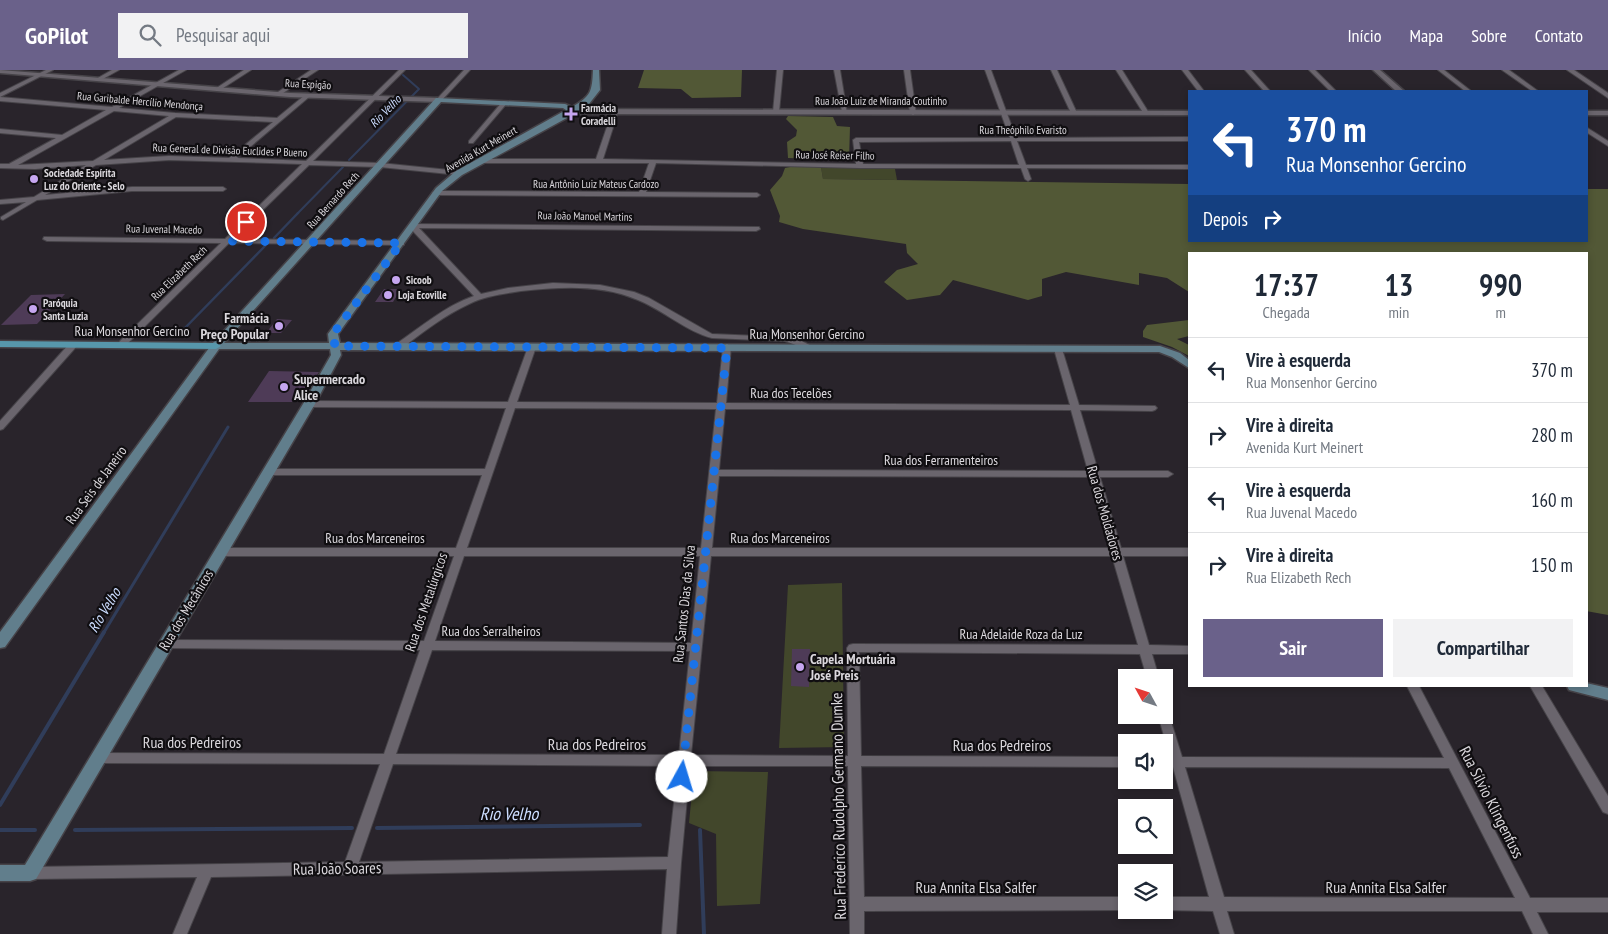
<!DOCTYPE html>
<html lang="pt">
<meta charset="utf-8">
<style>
body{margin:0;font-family:"PT Sans Narrow",sans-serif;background:#f2f2f3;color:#1f2937;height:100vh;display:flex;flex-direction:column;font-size:19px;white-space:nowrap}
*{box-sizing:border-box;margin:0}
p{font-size:16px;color:#747a83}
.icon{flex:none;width:28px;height:28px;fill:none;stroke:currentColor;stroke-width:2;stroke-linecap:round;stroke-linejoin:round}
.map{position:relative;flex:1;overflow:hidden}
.panel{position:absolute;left:1188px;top:182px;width:400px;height:435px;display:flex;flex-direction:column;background:#fff;border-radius:0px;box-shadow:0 2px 8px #0003}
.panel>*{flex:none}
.hud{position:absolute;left:1188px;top:20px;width:400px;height:152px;border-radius:0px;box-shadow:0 2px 8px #0003;background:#1a4fa0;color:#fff;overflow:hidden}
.needle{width:32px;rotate:310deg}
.tools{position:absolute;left:1118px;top:599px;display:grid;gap:10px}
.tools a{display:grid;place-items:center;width:55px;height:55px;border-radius:0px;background:#fff;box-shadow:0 2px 8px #0003;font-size:25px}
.pin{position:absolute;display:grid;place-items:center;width:42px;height:42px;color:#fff;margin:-21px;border:2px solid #fff;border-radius:50%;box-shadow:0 1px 5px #0007}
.me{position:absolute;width:55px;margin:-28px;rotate:6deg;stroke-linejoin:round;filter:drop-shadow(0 0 4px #0008)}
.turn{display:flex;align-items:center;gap:18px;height:105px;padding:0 15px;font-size:22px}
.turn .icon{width:65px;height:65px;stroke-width:2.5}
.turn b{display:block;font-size:35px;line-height:42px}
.then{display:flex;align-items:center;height:48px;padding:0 15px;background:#0003;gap:10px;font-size:19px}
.eta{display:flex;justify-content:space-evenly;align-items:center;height:85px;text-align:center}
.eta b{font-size:30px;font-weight:800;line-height:35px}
.primary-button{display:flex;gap:10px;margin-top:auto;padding:10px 15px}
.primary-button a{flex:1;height:58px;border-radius:0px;background:#6a618a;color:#fff;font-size:20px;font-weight:800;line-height:58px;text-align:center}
.primary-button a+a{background:#f2f2f3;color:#1f2937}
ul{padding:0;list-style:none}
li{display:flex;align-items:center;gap:15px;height:65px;padding:0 15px;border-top:1px solid #e0e1e3}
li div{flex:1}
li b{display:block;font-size:19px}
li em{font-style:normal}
header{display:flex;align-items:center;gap:30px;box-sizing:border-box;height:70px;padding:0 25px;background:#6a618a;color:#fff}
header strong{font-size:24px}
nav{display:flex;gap:28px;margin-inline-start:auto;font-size:18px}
.search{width:350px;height:45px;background:#f2f2f3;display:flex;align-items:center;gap:12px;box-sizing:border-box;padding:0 18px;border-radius:0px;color:#747a83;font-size:19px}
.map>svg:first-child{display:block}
</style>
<header>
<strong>GoPilot</strong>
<div class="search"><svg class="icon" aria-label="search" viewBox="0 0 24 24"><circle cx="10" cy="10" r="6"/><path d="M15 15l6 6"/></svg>Pesquisar aqui</div>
<nav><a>Início</a><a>Mapa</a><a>Sobre</a><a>Contato</a></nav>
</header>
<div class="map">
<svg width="1608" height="864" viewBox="0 0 1608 864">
<rect width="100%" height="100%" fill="#29242b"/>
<path fill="#42472b" d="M821 97 895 99 897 110 823 109Z
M842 513 844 677 779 678 788 515Z
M694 701 768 702 760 834 717 836 716 764 689 753Z"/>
<path fill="#525836" d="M644 0H742L741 27 692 28 681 19 638 18Z
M788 46 833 47 837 56 850 57 849 90 788 88 787 72 796 66 797 60 786 49Z
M795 96 821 97 823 109 1189 114V171H1586V119H1608V545L1586 541V184H1189V222L1167 208 1139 203V215L1066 202 1042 209V226L1028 230 953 210 940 225 907 230 884 212 897 200 918 194 907 183 906 174 803 159 779 152 780 146 770 120 782 106 785 98Z
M1189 250V266L1177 269 1189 275V286L1172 277 1143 267V261L1147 255Z"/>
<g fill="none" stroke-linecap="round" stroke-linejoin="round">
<path stroke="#303d5a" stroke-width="2" d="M349 90 419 19 403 5
M297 144 343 97"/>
<path stroke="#303d5a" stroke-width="2.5" d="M274 168 298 143
M182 261 265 176"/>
<path stroke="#303d5a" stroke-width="3" d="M103 564 228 357"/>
<path stroke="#303d5a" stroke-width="4" d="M0 735 104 562
M377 758 640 755
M0 760H35
M75 760 352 758
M700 760 704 864"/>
</g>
<path fill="#4e3b57" d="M384 219H401L393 232H375Z
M65 224 37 254 1 255 31 225Z
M277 249 292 250 281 263H266Z
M269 301 319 302 299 332H248Z
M792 579H810L809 617 791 616Z"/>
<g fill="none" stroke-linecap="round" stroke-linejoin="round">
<defs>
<path id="minor" d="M46 0H53L0 27V23Z
M112 0H119L101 10 96 9Z
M179 0H186L119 38 175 43 277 48 305 25H309V27L237 88 306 91 399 0H405L313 91 380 93 459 101 462 103 459 105 380 97 309 95 233 169 401 171H404V175L229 173 124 277H118V273L221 173 47 171 43 169 44 167 225 169 302 94 169 90 96 95 45 125 132 117H223L226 119 223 121H132L37 130 3 150 1 149V147L26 132 0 134V130L34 127 86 95 35 99 0 98V94H9L56 68 0 63V59L62 65 106 40 0 31V27L112 37ZM114 41 169 46 93 91 18 95ZM176 47 273 52 229 88 169 86 104 90Z
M244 0H251L220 20 215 19Z
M311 0H318L280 25 275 24Z
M464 0H470L441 31H437V29Z
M777 0H783L779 42 776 44 773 42Z
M834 0H840L847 43 842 42Z
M904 0H910L916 43 913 45 910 43Z
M985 0H991L1016 68 1189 67V71H1017L1026 95H1189V99L1027 98 1031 109 1028 111 1025 109 1021 98H860L656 93 646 122 757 123 760 125 757 127 435 125 432 123 435 121 639 122 649 93H481L478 91 481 89H596L612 42 615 40 618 42 603 89 856 94 853 70 856 68H1010ZM1011 71 1019 95 863 94 859 72Z
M1051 0H1057L1077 43 1076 44 1071 43Z
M1116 0H1122L1149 43 1148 44H1144Z
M1182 0H1188L1204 21H1198Z
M1245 0H1251L1270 21H1264Z
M1309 0H1315L1336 21H1330Z
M1438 0H1444L1471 21H1465Z
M1502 0H1509L1538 21H1532Z
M1567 0H1574L1608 23V28Z
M503 31 508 32 473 73H469V71Z
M1586 57 1608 71V76L1586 62Z
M410 154 759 157 760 159 756 161 419 158 481 224 508 218 553 213 600 215 634 222 649 228 712 264 785 267 797 269 816 278 812 281 785 271 712 268C687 262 663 240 638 230 600 214 561 217 521 221 503 224 485 226 469 234 445 245 423 262 402 278H396V274C421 257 445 236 474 226L410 158Z
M73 272 77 275 76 277 3 359 0 360V351L70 273Z
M532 274 536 277 517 332 717 333 723 277 727 274 731 277 726 333 1070 335 1054 279 1058 276 1062 279 1079 335 1155 336 1157 338 1155 340 1152 341 1080 340 1098 401H1168L1173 404 1168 407H1100L1121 478H1189V486H1123L1149 575 1189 576V584H1152L1159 608H1147L1140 584 859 582 861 686 1126 687V697L861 696 864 827H1126V840H1128L864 841V864H850L848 696H690L681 793 676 864H662L667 799 211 807 187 864H173L197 807 30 809 25 807 23 803 25 799 30 797 345 792 380 694 98 693 94 692 92 688 94 684 98 683 384 684 420 580 165 578 161 577 159 574 161 571 165 570 424 571 454 486H221L216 482 221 478H456L482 405H268L263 402 268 399H485L506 338 309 337 305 334 309 331 508 332 528 277ZM515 338 716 339 701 478H467ZM725 339 1071 340 1088 401 719 400ZM719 406 1090 407 1110 478H712ZM464 486H700L691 573 435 571ZM711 486H1112L1138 575 853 574 849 575 847 578 848 686 691 685ZM432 580 690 581 679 685 396 684ZM393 694 678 696 668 787 359 792Z
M1407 616H1419L1530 828H1608V842H1537L1548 864H1533L1522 841H1227L1234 864H1220L1213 841 1162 840H1164V827H1209L1173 697H1164V687H1170L1158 645H1164V640L1168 642 1182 687 1444 688ZM1185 697 1449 698 1515 828 1224 827Z
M1530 616H1542L1608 726V744L1603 742Z"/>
<path id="tertiary" d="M0 0 290 23 439 28 443 30 439 32 290 27 0 3Z
M1373 0H1380L1404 21H1396Z
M570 39 1189 41V45L581 44 570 43Z
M1586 41H1608V45H1586Z"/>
<path id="secondary" d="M593 0H599L600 20 589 34 576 43 462 105 442 121 338 264 340 273 1160 276 1180 283 1189 290V298L1172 287 1159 282 340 280 341 285 315 334 36 809 30 811H0V795H25L303 334 331 285 330 279H219L5 577 0 578V562L212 274 436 28 565 34 572 37C591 26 592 22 593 0ZM441 32 563 38 566 40 456 101 436 118 328 264 329 273H224Z
M1586 613 1608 618V630L1569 620 1567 616H1586Z"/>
<path id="primary" d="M0 271 216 273 221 276 216 279 0 277Z"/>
</defs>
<use href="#minor" stroke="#464348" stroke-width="2"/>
<use href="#tertiary" stroke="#464348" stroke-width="3"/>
<use href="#secondary" stroke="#464348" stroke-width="3"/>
<use href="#primary" stroke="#464348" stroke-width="3"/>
<use href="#minor" fill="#6a656d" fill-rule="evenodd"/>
<use href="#tertiary" fill="#6a656d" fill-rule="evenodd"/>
<use href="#secondary" fill="#617e8c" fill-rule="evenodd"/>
<use href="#primary" fill="#5797ab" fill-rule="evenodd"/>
</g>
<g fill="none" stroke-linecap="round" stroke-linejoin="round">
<path stroke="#1a73e8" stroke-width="9" stroke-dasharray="0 16.2" d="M246 152 227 171 401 173 333 264 335 276 727 278 682 707"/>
</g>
<g fill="#c6a6f0" stroke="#100e11" stroke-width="2">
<path d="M568.5 36.5h5v5h5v5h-5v5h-5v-5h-5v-5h5z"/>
<circle cx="34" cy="109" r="5"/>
<circle cx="396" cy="210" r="5"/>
<circle cx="388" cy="225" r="5"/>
<circle cx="33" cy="239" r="5"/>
<circle cx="279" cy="256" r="5"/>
<circle cx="284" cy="317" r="5"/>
<circle cx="800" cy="597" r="5"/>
</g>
<g text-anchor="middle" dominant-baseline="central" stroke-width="4.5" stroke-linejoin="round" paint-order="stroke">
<g font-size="11" fill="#dbd8dd" stroke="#100e11">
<text transform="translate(308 14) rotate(3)">Rua Espigão</text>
<text transform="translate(140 31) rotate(5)">Rua Garibalde Hercílio Mendonça</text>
<text x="881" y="31">Rua João Luiz de Miranda Coutinho</text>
<text x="1023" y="60">Rua Theóphilo Evaristo</text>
<text transform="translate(481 79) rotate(-30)">Avenida Kurt Meinert</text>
<text transform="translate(230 80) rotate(2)">Rua General de Divisão Euclides P Bueno</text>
<text transform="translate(835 85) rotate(1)">Rua José Reiser Filho</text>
<text x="596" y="114">Rua Antônio Luiz Mateus Cardozo</text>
<text transform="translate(333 130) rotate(-48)">Rua Bernardo Rech</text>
<text transform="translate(585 146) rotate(1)">Rua João Manoel Martins</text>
<text transform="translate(164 159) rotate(1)">Rua Juvenal Macedo</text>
<text transform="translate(179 203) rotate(-44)">Rua Elizabeth Rech</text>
</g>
<g font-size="11" font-weight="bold" fill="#dbd8dd" stroke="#100e11" text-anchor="start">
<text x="581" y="38">Farmácia<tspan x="581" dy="13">Coradelli</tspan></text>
<text x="44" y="103">Sociedade Espírita<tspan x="44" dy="13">Luz do Oriente - Selo</tspan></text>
<text x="406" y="210">Sicoob</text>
<text x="398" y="225">Loja Ecoville</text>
<text x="43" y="233">Paróquia<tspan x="43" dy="13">Santa Luzia</tspan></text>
</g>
<g font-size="12" font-style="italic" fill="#cdf" stroke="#100e11">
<text transform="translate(385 41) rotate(-46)">Rio Velho</text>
</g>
<g font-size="14" font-weight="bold" fill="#dbd8dd" stroke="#100e11" text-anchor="start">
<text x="269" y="248" text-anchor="end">Farmácia<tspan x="269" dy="16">Preço Popular</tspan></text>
<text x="294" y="309">Supermercado<tspan x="294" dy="16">Alice</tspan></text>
<text x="810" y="589">Capela Mortuária<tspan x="810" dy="16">José Preis</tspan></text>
</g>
<g font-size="14" fill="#dbd8dd" stroke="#100e11">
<text x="132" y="261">Rua Monsenhor Gercino</text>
<text x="807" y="264">Rua Monsenhor Gercino</text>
<text x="791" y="323">Rua dos Tecelões</text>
<text x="941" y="390">Rua dos Ferramenteiros</text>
<text transform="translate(96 415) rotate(-54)">Rua Seis de Janeiro</text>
<text transform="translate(1105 443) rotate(74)">Rua dos Moldadores</text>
<text x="375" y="468">Rua dos Marceneiros</text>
<text x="780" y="468">Rua dos Marceneiros</text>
<text transform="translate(426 532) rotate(-71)">Rua dos Metalúrgicos</text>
<text transform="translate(684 534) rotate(-84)">Rua Santos Dias da Silva</text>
<text transform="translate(186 540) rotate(-59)">Rua dos Mecânicos</text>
<text x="491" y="561">Rua dos Serralheiros</text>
<text x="1021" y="564">Rua Adelaide Roza da Luz</text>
</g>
<g font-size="15" font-style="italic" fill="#cdf" stroke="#100e11">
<text transform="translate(104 540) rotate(-59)">Rio Velho</text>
</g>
<g font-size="16" fill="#dbd8dd" stroke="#100e11">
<text x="192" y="672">Rua dos Pedreiros</text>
<text x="597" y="674">Rua dos Pedreiros</text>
<text x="1002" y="675">Rua dos Pedreiros</text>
<text transform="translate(1492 732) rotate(63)">Rua Sílvio Klingenfuss</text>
<text transform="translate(838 736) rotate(-91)">Rua Frederico Rudolpho Germano Dumke</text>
<text transform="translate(337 798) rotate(-1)">Rua João Soares</text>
<text x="976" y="817">Rua Annita Elsa Salfer</text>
<text x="1386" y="817">Rua Annita Elsa Salfer</text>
</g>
<g font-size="18" font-style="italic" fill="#cdf" stroke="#100e11">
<text x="509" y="743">Rio Velho</text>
</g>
</g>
</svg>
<div class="tools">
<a><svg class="needle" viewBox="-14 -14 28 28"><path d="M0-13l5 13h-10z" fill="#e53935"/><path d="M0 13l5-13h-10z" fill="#747a83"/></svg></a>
<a><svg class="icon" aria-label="sound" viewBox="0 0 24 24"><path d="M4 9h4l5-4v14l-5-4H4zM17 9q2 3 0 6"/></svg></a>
<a><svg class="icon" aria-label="search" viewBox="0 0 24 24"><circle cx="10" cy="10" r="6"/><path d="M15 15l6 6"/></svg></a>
<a><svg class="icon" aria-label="layers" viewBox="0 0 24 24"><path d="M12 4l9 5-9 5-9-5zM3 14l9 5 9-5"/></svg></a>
</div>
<div class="pin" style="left:246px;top:152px;background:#d93025"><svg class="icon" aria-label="arrive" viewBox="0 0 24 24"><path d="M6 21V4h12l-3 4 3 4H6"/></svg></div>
<svg class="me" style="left:682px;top:707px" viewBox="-20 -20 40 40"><circle r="19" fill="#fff"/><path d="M0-13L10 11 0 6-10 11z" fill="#1a73e8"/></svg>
<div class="hud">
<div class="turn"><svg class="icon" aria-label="left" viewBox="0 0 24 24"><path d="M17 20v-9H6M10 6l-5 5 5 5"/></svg><div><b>370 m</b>Rua Monsenhor Gercino</div></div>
<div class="then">Depois<svg class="icon" aria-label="right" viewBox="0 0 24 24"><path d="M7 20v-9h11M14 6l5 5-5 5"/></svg></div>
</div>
<section class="panel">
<div class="eta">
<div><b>17:37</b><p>Chegada</p></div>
<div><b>13</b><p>min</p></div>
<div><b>990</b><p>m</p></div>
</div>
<ul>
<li><svg class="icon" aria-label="left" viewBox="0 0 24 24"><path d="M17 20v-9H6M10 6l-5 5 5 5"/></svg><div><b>Vire à esquerda</b><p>Rua Monsenhor Gercino</p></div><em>370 m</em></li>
<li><svg class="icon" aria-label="right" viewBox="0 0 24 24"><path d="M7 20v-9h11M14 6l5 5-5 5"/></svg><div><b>Vire à direita</b><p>Avenida Kurt Meinert</p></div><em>280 m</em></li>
<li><svg class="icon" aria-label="left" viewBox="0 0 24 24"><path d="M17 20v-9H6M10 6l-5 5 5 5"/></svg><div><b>Vire à esquerda</b><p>Rua Juvenal Macedo</p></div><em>160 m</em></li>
<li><svg class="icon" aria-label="right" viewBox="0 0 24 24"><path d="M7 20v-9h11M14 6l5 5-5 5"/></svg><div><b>Vire à direita</b><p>Rua Elizabeth Rech</p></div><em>150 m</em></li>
</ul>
<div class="primary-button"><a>Sair</a><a>Compartilhar</a></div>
</section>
</div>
